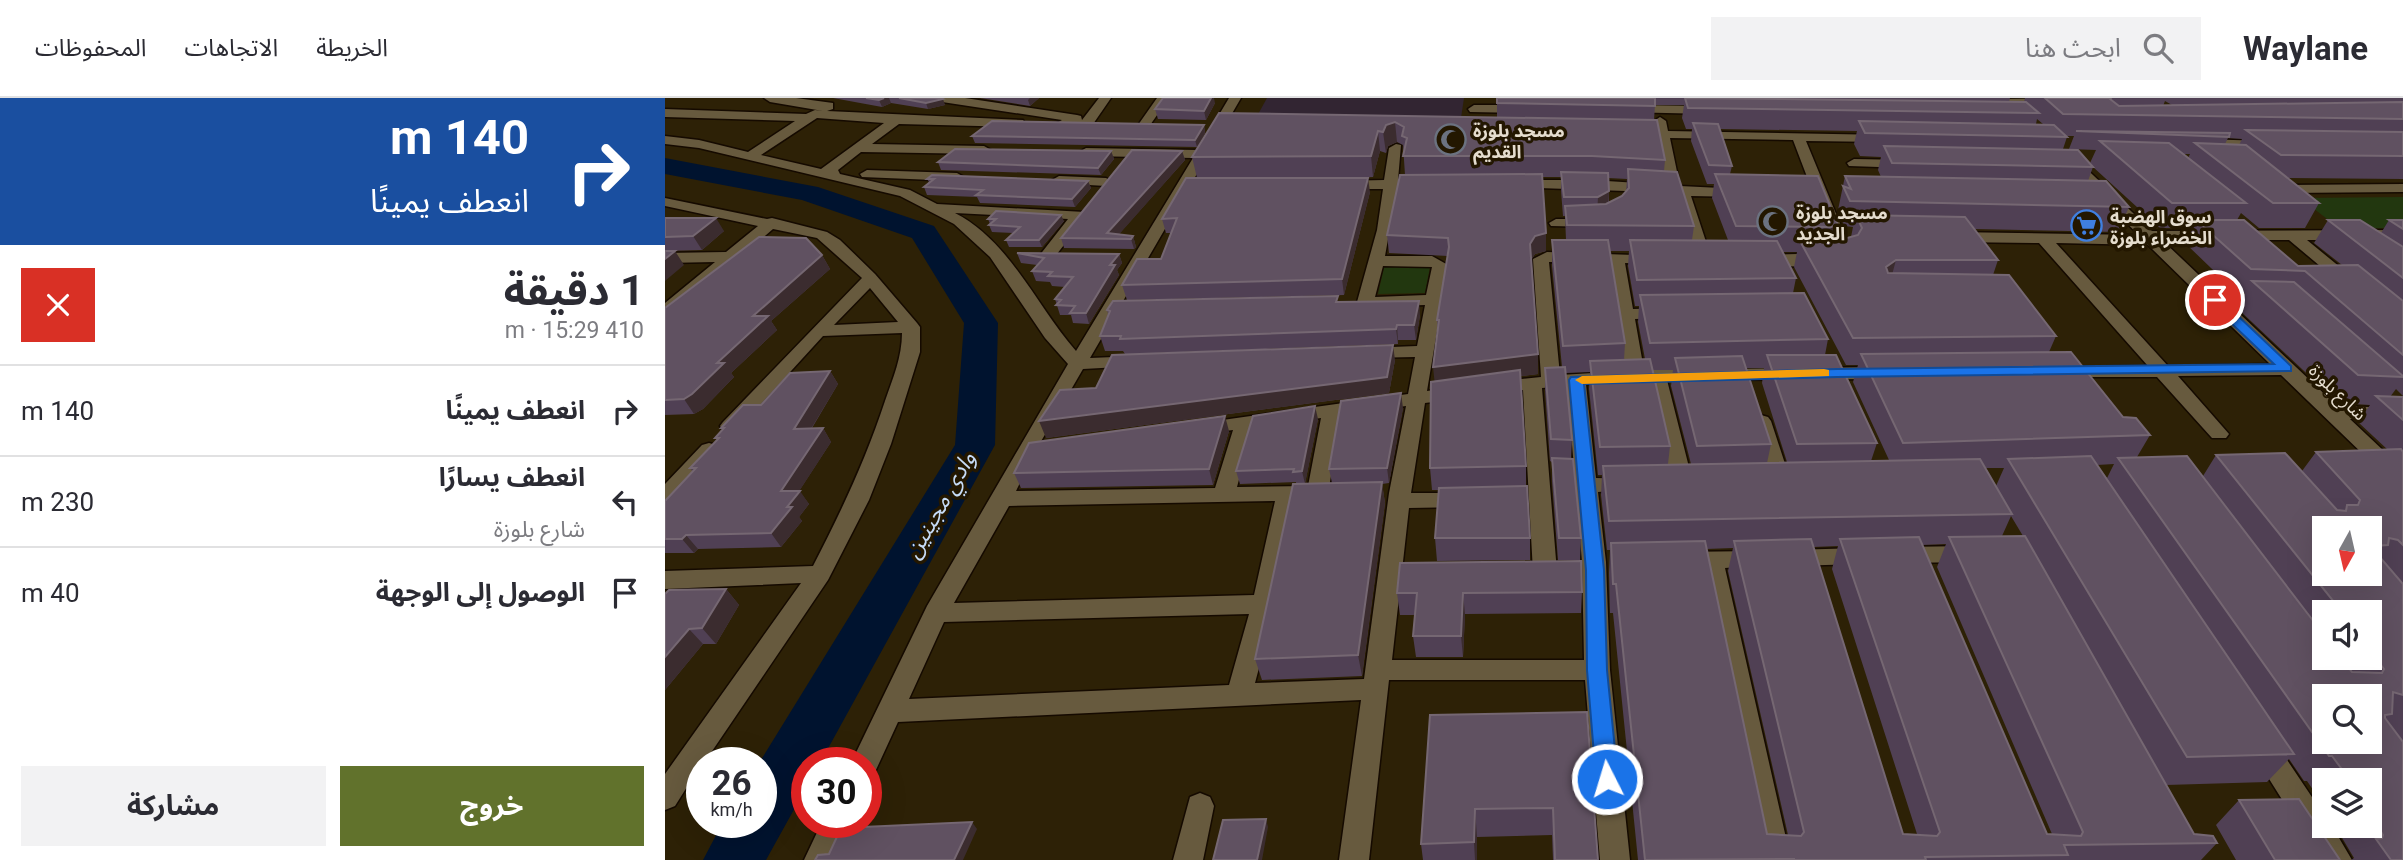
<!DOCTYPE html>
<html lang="ar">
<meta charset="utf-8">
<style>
body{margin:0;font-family:Roboto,"Noto Sans Arabic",sans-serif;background:#f2f2f3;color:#2b2b33;direction:rtl;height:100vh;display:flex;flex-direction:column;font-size:26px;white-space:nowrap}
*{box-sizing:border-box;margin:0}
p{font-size:23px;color:#7c7c81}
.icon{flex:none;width:38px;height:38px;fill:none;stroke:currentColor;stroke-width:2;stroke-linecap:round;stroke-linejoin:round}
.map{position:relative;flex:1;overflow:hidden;direction:ltr}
.side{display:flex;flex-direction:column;background:#fff;width:665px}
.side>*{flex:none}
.hud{background:#1a4fa0;color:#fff;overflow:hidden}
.needle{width:46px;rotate:188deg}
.controls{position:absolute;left:1647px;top:418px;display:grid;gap:14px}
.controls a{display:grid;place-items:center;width:70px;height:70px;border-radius:0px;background:#fff;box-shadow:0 7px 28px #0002;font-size:35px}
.speed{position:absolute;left:21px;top:649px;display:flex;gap:14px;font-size:35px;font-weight:700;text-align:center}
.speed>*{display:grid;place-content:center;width:91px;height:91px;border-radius:50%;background:#fff;box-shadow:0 7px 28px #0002;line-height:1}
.speed small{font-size:18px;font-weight:400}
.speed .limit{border:10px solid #d22;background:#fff;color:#111}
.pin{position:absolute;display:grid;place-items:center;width:60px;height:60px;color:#fff;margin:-30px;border:4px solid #fff;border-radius:50%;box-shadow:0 2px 7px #0007}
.me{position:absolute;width:77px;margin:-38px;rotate:355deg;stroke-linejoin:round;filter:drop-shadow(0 0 5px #0008)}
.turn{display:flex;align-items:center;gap:24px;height:147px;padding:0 21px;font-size:32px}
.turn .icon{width:91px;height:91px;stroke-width:2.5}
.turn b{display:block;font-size:49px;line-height:60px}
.round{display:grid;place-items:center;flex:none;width:74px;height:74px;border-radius:0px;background:#f2f2f3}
.head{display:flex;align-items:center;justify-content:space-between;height:119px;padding:0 21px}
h1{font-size:42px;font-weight:700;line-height:52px}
.cta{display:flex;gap:14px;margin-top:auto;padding:14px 21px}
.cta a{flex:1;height:80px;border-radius:0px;background:#61722c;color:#fff;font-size:28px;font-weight:700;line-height:80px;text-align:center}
.cta a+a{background:#f2f2f3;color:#2b2b33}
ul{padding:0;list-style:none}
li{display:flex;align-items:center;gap:21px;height:91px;padding:0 21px;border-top:2px solid #e1e1e2}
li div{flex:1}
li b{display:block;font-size:26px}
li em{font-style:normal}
header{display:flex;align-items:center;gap:42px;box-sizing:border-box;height:98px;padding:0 35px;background:#fff;border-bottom:2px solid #e1e1e2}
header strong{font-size:33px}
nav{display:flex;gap:38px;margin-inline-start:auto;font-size:24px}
.search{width:490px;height:63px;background:#f2f2f3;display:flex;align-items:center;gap:18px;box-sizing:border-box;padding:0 24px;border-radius:0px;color:#7c7c81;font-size:26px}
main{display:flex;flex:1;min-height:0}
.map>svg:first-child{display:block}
</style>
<header>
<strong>Waylane</strong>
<div class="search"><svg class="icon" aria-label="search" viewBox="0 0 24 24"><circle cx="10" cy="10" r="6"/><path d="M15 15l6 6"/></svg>ابحث هنا</div>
<nav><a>الخريطة</a><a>الاتجاهات</a><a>المحفوظات</a></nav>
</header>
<main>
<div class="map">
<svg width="1738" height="762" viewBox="0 0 1738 762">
<rect width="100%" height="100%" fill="#2d2106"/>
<path fill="#322532" d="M602 0H799L796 20H591Z"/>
<path fill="#22370f" d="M1738 99V130L1675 131 1635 100Z
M719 169H765L760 195 713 196Z"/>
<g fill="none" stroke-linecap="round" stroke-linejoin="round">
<path fill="#00132f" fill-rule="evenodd" d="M0 60 153 89 269 128 333 225 330 347 155 665H142V688L101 762H38L58 724H96L94 665 290 347 299 225 247 140 137 102 0 76Z"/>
<defs>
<path id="minor" d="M99 0H131L168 5V11L162 13 358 22 360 25 354 29 234 26 207 46 319 48 326 52 319 56 196 54 173 72 175 76 245 92 272 106 420 114 422 117 420 120 388 161 382 163 374 158 403 121 290 115C345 143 372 209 411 253L528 60 421 58 414 54 421 50 533 52 564 0H576L425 260 473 258 482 263 473 268 418 271 371 352 351 393 550 390 568 332 536 336 529 334 526 330 529 326 743 296 750 259 701 260 692 255 701 250 752 248 760 207 700 209 692 204 712 132 718 91H675L668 87 675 83 719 82 724 50 731 46 736 47 733 82H762L769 86 762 90 732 91 720 158H767L783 167 762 293 792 289 801 295 792 301 760 305 746 395H800L808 397 811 402 808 407 800 409 744 410 727 562H919L917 464 902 288 877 290 892 474 888 480 880 483 872 480 868 474 858 292 828 296 819 290 828 284 876 279 868 161 882 154 998 158 1000 161 992 166 960 165 968 211 1003 210 1011 215 1003 220 970 221 979 272 1218 269 1227 275 1218 281 1002 282 1028 385 1024 390H1010L1006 385 984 283 921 286 931 380 973 381 977 386 973 391 933 394 941 464 945 572 965 762H935L920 582H724L704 762H674L696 602 233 624 210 674 201 677V665H186L262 508 403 266 380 240 325 159 289 126 235 98 34 50 0 46V38L34 42 83 54 130 23 0 19V11L141 16 150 12 158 13 105 4ZM152 20 219 25 156 71 96 57ZM884 164 944 165 961 273 895 277ZM718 168 767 169 761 197 710 199ZM741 308 724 395 699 581 590 585 611 506 631 403 664 400 667 395 664 390 676 317ZM656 320 643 388 572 389 588 329ZM610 403 589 497 289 505 344 408ZM584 516 564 587 244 601 279 524Z
M271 0H300L412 17 416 18 417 22 434 0H446L426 29C416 31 398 32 390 26L397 22 277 4Z
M492 0H504L483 30H475L473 27Z
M1407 0 1401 4 1341 5 1335 1Z
M809 7H859L865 11 859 15 805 14 803 11Z
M961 7 1045 8 1051 12 1045 16 957 14 955 11Z
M995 19 1001 23 1003 33 1223 37V43L1218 44 1141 43 1188 157C1172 174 1117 167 1094 167L1086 162 1094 157 1171 155 1128 42 1005 40 1015 88 1076 91 1083 95 1076 99 1026 98 1047 162 1039 167 1033 165 1011 96 1002 91 992 40H967L961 36 967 32 991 33 989 23Z
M1534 41 1603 43 1609 47 1603 51 1529 48V42Z
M1404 58 1409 59 1487 133 1738 132V142H1642L1692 183 1694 186 1692 189H1680L1624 142H1497L1672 308 1738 310V322L1685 321 1738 371V390L1731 388 1616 277 1513 278 1564 336 1561 340H1547L1492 279H1387L1385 275 1387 271 1394 269 1483 268 1374 145 1288 144 1280 139 1288 134 1474 137 1399 65V59ZM1391 145 1483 147 1605 266 1503 268Z
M1189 61 1243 62 1250 66 1243 70 1184 68 1182 65Z
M202 72 292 75 299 79 292 83 197 79 195 76Z
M394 78 441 80 448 84 441 88 389 85 387 82Z
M850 82H926L989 86 996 90 989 94 845 89 843 86Z
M1738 86V94L1607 95 1600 91 1607 87Z
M0 100 102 121 107 120 162 134 175 142 210 176 252 225 255 229V254L226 346 204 402 163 482 39 665H37L10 708 0 712V676L136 485 0 491V473L148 468C176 414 201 361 220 303 228 280 237 259 237 235L158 238 72 332H58L55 328 58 324 197 180 152 140 108 131 6 218 0 219V205L50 164 0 165V155L61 154 93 128 0 108ZM205 190 233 224 169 227Z
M891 121H929L936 125 929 129 886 128 884 125Z
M1096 317 1103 319 1106 323 1126 384 1122 389H1108L1104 384 1086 323 1089 319Z
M44 345 51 347 54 352 51 357 8 404 0 406V386L37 347Z
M1305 448 1313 450 1316 456 1313 462 1305 464 1236 465 1228 463 1225 457 1228 451 1236 449Z
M1197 450 1205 452 1208 458 1205 464 1197 466 1124 468 1116 466 1113 460 1116 454 1124 452Z
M1092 453 1100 455 1103 461 1100 467 1060 470 1126 762H1096L1037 470 1007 468 1004 462 1007 456 1015 454Z
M1598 637 1608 641 1659 717V728H1667L1687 762H1655L1584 649 1588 641Z
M535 695 545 699 549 708 538 762H508L525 699Z
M157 724H186L169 762H139Z"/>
</defs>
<use href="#minor" stroke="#150a00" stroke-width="3"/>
<use href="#minor" fill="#675a3e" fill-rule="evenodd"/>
</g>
<path fill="#504054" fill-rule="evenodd" d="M168 0H276L280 7 263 11 226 5 217 9Z
M315 0H374L365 8Z
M832 0H1345L1344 4H1359L1360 0H1738V81L1623 80 1654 105 1640 130H1594L1576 115 1572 122 1633 168 1677 167 1649 145 1663 122 1716 135 1724 122H1738V298L1731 291 1725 299H1738V762H1686L1689 760 1670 728H1704V682H1659V708L1642 683H1639L1624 661 1602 684 1501 687 1529 736 1552 745 1536 762H973L948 515H945L944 475 945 452H942L936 397 937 377H933L924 291 925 274 901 275 907 342 906 361 916 440 915 462H893L887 383V364L885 363 880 292V270L897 269 887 168V142H901L900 118H898L896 93V79H877L881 135V153L870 156 866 162 873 256V276L856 278 861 368V388L865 440V462L772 463 770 440 774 392H767L765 370 773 233 772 222 783 158 724 155 722 137 740 77 738 47 732 44 723 48 721 55 715 53 708 79 678 80 705 94 679 197 462 202 457 187 496 161 506 135H501L497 121 532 80 527 59 554 15 832 20ZM1500 3 1507 7 1498 8ZM990 7H1019L1017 20 1021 31H1027L1026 43 1042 86H1049L1047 100 1063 142H1027L1029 128 999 73 1000 62 989 22ZM1372 21 1378 26H1371ZM1054 31 1192 33 1189 46 1195 58 1216 59 1213 72 1216 79 1180 78 1173 112 1179 128 1188 129 1186 139 1170 143 1173 127 1065 76 1067 68ZM1401 38H1409L1404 51 1431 52 1425 65 1398 51 1402 39ZM1563 40 1577 41 1574 47 1560 46ZM1517 56H1525L1523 60ZM1428 69 1495 130H1527L1520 145 1572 195H1580L1572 210 1673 305 1705 307 1693 324 1723 352 1651 354 1637 373 1551 357 1538 378 1472 359 1485 337 1458 319 1384 254 1391 238 1328 177 1333 162 1309 131 1453 134 1464 109 1423 83ZM943 80 962 81 961 94 957 98 944 105V93ZM945 153H964L963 168 970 208H974L973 224 980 261 959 262 960 245ZM1118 154H1132L1129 169 1181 267H1193L1188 284 1224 362 1206 363 1212 345 1160 257 1163 241 1128 195 1131 180ZM1081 270H1099L1097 285 1122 364 1102 365 1106 346ZM987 272H1008L1006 288 1026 366H1003L1005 348ZM1449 366 1442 380 1432 367ZM1321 370H1339L1331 388ZM1346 418 1358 438H1337ZM1281 446 1272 469 1387 736H1382L1257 447ZM1173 448 1167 471 1252 736H1238L1148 449ZM1068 450 1063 473 1123 737 1102 736 1041 451ZM1659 514H1704V560H1659Z
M550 5 541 22 493 21 490 11Z
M539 27 540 35 532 49 310 45 307 38Z
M446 53 449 61 436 77 276 72 273 64Z
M517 53 520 62 453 137 468 138 471 149 469 151 399 150 396 140Z
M262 81 423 83 426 90 410 109 315 105 312 99 262 97 259 89 264 84Z
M0 120 59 133 37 152 0 153Z
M323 121 399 123 377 149H344L341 142 348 135 327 134 324 127 325 126Z
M352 155 454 156 457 165 452 172 454 177 424 226 408 225 406 217H395L390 201 400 189 387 188 385 184 371 183 367 173 372 167 356 165Z
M157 157 165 171 106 223 112 232 66 275 69 279 38 311 29 316 0 317V210Z
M674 204 755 217 751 242H733V246L491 255 730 262 724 295 381 340 431 290 460 256 458 253H440L435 238 443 216 442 212Z
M165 273 173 286 147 330H158L166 344 134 393 144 406 134 419 137 423 116 449 33 451 29 455H0V403L28 374 25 370 52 342 50 340 58 332 56 330 96 307Z
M738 310 724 385 717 386 720 405 697 578 597 582 590 561 631 385V384L575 386 571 373 653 321 640 385H667L664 371Z
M564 333 548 387 356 390 349 375Z
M61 491 74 507 51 546H38L0 592V496Z
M917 494 916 515 800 516 798 559H751L748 538 750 517H735L732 495Z
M922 614 933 762H888L887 737 812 739V762H758L756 746Z
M1574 702 1675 762H1571L1551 727Z"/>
<path fill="#3b2c2f" d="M219 0H224L226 5 217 9 214 2Z
M365 0H374L365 8 363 2Z
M544 0H549L550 5 541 22 539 13Z
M278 1 280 7 263 11 261 5Z
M730 24 732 44 723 48 721 55 718 34 721 27Z
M539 27 540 35 532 49 530 42Z
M713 33 715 53 708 79 706 58Z
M446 53 449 61 436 77 433 70Z
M517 53 520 62 450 141 442 135Z
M703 80 705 94 679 197 677 181Z
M423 83 426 90 410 109 407 101Z
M944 93 943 113 932 118 933 99Z
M396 117 399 123 377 149 374 142Z
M51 120 59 133 37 152 28 138Z
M1173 127 1167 153 1161 154 1166 129Z
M881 135V153L870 156 865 164V146L870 138Z
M468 138 471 149 469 151 466 141Z
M10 153 19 167 0 183V161Z
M454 156 457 165 452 172 454 177 424 226 421 215 445 167Z
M157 157 165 171 106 223 112 232 66 275 69 279 38 311 29 316 19 301 52 265 88 218Z
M1231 162 1224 188 1221 169Z
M754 203 755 217 751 242 749 227Z
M732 227 733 242V246L731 231Z
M728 247 730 262 724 295 381 340 374 323Z
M873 256V276L770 288 768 269Z
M165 273 173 286 138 344 129 331Z
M736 295 738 310 724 385 722 370Z
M650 308 653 321 640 386 637 373Z
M560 318 564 333 548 387 544 371Z
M158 330 166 344 133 395 135 393 144 406 134 419 137 423 116 449 106 435 116 393Z
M717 384 720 405 697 578 693 557Z
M21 437 33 451 29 455 17 441Z
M61 491 74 507 51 546 37 530Z
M798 495 800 516 798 559 796 538Z
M24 531 38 546 0 592V559Z
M810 711 812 739V762H810L809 744Z
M601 721 603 729 597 762H592Z
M307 724 312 731 298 762H289Z"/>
<path fill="#605161" stroke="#756772" stroke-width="2" fill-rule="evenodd" d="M201 0H219L214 2Z
M234 0H276L278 1 261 5Z
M498 0H546L539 13 490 11Z
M832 0H990V8L832 5Z
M1020 0 1361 4 1374 15 1023 10Z
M1380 0H1446L1445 1 1454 8 1738 4V21L1398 16Z
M554 15 992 22 1000 62 927 58H738L742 40 737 38 739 29 730 24 721 27 718 34 713 33 706 58 527 59Z
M327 23 539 27 530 42 307 38Z
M1194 23 1389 27 1402 39 1200 35Z
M1028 25 1053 26 1067 68 1044 67Z
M1581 32 1738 34V58L1616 57Z
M1411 33 1565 35 1564 39Z
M1435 43 1504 45 1581 105H1507Z
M1530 45 1581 47 1654 105H1608Z
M1219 48 1413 52 1428 69 1227 65Z
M290 51 446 53 433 70 273 64Z
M467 52 517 53 442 135 468 138 466 141 396 140Z
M963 71 1012 74 1029 128 902 127 900 108 941 106 957 98 964 90Z
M896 74 943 75 944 93 933 99H899Z
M877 76 881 135 870 138 865 146 873 256 768 269 774 222H772L784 149 783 140 722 137 735 77Z
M1050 76 1153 78 1173 127 1166 129 1071 128Z
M267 77 423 83 407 101 311 97 318 92 259 89 269 81H262Z
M1180 78 1441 83 1464 109 1185 103 1178 88 1186 91Z
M521 80H703L677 181 457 187 472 161H496L512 120 497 121Z
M331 113 396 117 374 142H341L355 129 324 127 331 121H323Z
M1191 117 1300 119 1333 162H1231L1221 169 1223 175 1344 177 1391 238 1188 240 1135 143 1168 144 1193 137 1197 130Z
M0 120H51L28 138 0 139Z
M1531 122H1579L1633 168 1693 167 1738 203V257L1640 173 1586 171Z
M1663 122H1695L1738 149V180Z
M1724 122H1738V131Z
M94 139 141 140 157 157 88 218H103L52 265H59L27 296 19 301 0 302V210Z
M887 142H943L960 245 898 248Z
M965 142 1112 143 1131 180 972 182Z
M0 153H10L0 161Z
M352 155 454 156 445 167H450L421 215H405L410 208 391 207 396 202 390 201 408 179 383 178 387 174 367 173 379 160Z
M1587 183 1629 184 1738 278V279L1693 277Z
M1139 195 1163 241 985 245 975 197Z
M673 198 671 204 754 203 749 227H732L731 231 455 241 456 238H435L445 213 442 212 448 203Z
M728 247 722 279 374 323 395 292 431 290 447 257Z
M1406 254 1458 319 1471 320 1485 337 1238 345 1196 256Z
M1102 257H1171L1212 345 1132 346Z
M1077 258 1106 346 1032 348 1010 260Z
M985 261 1005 348 935 349 925 263Z
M900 269 907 342 886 341 880 270Z
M855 272 861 368 765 370 766 284Z
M165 273 129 331 158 330 116 393H135L122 409H127L106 435 21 437 17 441H0V403L31 370H25L54 340H50L59 330H56L78 307H96L125 275Z
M736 295 722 370 664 371 676 303Z
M1711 298 1738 299V322Z
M650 308 637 373 628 374 629 371 571 373 588 318Z
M560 318 544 371 349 375 364 345Z
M1736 351 1738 354V447L1733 442 1724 440 1723 447 1709 448 1713 457 1738 486V597L1728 594 1727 616 1720 617V620L1738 644V762H1726L1711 741 1717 740 1718 737 1704 715V682H1685L1667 658H1664L1453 360 1522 358 1659 537V560H1676L1687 574 1717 575 1719 571 1704 551V514H1677L1551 357 1620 355 1672 412 1681 413 1682 407H1693L1695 402 1651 354ZM1659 430H1704V476H1659ZM1659 598H1704V644H1659Z
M1426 358 1629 656 1522 659 1343 361Z
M887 360 908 361 916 440H894Z
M1315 361 1347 416 944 423 938 368Z
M717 384 693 557 590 561 628 386Z
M862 388 865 440H770L774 390Z
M1360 438 1529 736 1548 738 1552 745 1399 747 1403 757 1260 759 1261 762H1129V761L980 762 951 486H948L946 445 1040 443 1102 736 1136 738 1139 734 1069 443 1146 441 1238 736 1272 738 1275 734 1175 441 1254 439 1382 736 1416 738 1418 734 1284 439Z
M916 463 917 494 798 495 796 538H748L752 495H732L735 465Z
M61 491 37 530 24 531 0 559V496L4 492Z
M922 614 933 762H890L888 710 810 711 809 744 756 746 765 617Z
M1634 701 1675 762H1610L1574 702Z
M601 721 592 762H548L558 722Z
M307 724 289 762H150L153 757 164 756 176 730Z"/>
<path fill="#1a73e8" stroke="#114b97" stroke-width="2" d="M1550 199 1554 200 1626 268V273L1172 279 919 286 939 472 942 572 953 681 950 688 942 690 934 688 931 681 922 572 921 472 904 282 906 279 1172 271 1609 266 1545 205V200Z"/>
<path fill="#f59e0b" d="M1159 271 1164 272V278L917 286 910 282 917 278Z"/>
<defs>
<symbol id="mosque-ring" viewBox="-11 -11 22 22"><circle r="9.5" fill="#231700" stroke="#6b7280" stroke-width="1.5"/><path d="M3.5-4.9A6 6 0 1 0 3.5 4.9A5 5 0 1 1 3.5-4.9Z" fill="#6b7280"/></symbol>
<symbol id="supermarket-ring" viewBox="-11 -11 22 22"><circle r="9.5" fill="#231700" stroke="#3f7fe0" stroke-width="1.5"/><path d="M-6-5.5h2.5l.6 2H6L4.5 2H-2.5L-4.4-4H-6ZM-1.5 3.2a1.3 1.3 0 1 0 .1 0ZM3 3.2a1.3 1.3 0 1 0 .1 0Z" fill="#3f7fe0"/></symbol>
</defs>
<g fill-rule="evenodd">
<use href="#mosque-ring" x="768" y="24" width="35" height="35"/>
<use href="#mosque-ring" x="1090" y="106" width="35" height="35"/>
<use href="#supermarket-ring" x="1404" y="110" width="35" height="35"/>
</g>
<g text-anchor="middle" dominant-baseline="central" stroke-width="7" stroke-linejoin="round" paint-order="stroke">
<g font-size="18" font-weight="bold" fill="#e5ddce" stroke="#231700" text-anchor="start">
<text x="808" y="32">مسجد بلوزة<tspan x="808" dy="21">القديم</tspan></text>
<text x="1131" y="114">مسجد بلوزة<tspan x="1131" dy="21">الجديد</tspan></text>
<text x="1445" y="118">سوق الهضبة<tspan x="1445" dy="21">الخضراء بلوزة</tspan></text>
</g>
<g font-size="18" fill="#e5ddce" stroke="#231700">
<text transform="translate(1673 294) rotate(44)">شارع بلوزة</text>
</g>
<g font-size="23" font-style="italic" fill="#c6dbf6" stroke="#231700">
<text transform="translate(275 407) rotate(-60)">وادي مجينين</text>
</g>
</g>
</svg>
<div class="controls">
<a><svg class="needle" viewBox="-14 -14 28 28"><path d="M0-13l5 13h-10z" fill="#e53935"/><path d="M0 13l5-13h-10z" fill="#7c7c81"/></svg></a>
<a><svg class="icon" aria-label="sound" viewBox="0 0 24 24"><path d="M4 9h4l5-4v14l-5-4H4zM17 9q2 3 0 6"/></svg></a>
<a><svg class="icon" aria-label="search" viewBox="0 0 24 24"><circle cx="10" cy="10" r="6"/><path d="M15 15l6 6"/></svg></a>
<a><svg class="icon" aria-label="layers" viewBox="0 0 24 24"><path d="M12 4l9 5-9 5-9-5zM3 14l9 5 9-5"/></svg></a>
</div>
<div class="speed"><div>26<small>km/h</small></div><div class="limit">30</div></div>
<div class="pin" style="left:1550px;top:202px;background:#d93025"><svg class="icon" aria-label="arrive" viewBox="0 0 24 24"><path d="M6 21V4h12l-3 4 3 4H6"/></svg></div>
<svg class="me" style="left:942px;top:681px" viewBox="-20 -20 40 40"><circle r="17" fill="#1a73e8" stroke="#fff" stroke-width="3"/><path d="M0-11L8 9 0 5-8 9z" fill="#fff"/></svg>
</div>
<section class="side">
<div class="hud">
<div class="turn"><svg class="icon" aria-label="right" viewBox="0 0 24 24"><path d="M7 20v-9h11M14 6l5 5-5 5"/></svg><div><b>140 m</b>انعطف يمينًا</div></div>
</div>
<div class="head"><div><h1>1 دقيقة</h1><p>410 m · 15:29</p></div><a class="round" style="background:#d93025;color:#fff"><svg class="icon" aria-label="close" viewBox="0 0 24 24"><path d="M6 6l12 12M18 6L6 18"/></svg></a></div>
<ul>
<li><svg class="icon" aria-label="right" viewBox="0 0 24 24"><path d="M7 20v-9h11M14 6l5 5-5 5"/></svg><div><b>انعطف يمينًا</b></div><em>140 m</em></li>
<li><svg class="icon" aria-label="left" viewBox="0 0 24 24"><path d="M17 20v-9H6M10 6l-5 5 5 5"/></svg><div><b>انعطف يسارًا</b><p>شارع بلوزة</p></div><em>230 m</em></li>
<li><svg class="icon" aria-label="arrive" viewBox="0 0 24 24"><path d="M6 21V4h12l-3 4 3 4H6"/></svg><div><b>الوصول إلى الوجهة</b></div><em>40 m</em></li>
</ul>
<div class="cta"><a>خروج</a><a>مشاركة</a></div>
</section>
</main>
